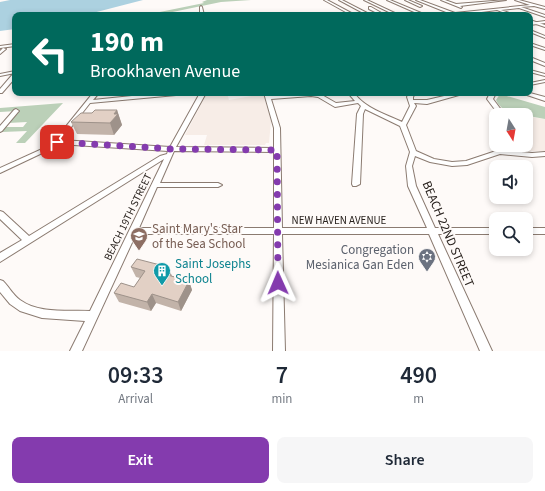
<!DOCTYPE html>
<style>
body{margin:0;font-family:"Source Sans 3",sans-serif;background:#f6f6f7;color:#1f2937;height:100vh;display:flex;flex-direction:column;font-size:15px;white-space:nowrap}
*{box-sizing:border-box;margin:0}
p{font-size:13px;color:#747a83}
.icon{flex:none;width:22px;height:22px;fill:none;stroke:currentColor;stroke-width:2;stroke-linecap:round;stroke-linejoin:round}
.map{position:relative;height:351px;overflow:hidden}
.side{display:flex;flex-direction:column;background:#fff;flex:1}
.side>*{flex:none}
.banner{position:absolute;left:12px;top:12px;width:521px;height:84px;border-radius:8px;box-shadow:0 2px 6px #0003;background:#00695c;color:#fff;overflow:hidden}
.needle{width:26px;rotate:169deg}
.fabs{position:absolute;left:489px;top:108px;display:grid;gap:8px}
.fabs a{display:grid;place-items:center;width:44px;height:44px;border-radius:8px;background:#fff;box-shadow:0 2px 6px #0003;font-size:20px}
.pin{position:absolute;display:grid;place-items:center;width:34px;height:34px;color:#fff;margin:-17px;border-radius:8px;box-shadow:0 2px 6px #0006}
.me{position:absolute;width:44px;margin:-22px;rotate:359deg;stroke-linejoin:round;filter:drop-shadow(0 0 3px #0008)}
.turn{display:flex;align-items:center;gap:14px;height:84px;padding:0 12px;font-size:18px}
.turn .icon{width:52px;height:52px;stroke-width:2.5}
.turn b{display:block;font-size:28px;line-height:34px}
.eta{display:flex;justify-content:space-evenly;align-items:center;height:68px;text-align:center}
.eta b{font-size:24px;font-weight:600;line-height:28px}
.button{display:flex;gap:8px;margin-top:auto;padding:8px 12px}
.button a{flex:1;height:46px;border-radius:8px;background:#843bae;color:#fff;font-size:16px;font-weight:600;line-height:46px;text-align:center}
.button a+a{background:#f6f6f7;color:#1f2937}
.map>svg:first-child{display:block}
</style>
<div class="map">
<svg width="545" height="351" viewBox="0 0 545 351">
<rect width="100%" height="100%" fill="#fefaf8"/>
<path fill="#f7ede7" d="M207 93H227L229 100 263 94 271 121 269 143H266L265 145H204L207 135H185Z
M526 116 545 119V151H519L508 146V145H526Z"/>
<path fill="#bbd0b8" d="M207 0H251L221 2 158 15H145L204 3 202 2Z
M500 94 545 107V119L506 112 498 104 496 100Z
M63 103 25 143H16L27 131 2 132 5 127H23L27 122 8 123 17 111 0 112V108Z"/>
<path fill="#acd1e0" d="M10 0H143L85 15H15V29L0 31V2Z"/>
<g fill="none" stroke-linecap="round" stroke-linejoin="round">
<defs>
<path id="minor" d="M324 0H327L355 15H351Z
M339 0H342L371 15H367Z
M364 0H367L399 15H395Z
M387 0H390L426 15H421Z
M405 0H408L422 6 420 7Z
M416 0H420L455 13 530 5 515 0H519L545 7V9L534 6 521 7 545 15V17L519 8 501 10 515 15H510L497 10 458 15H448L451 14Z
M441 0H445L456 4 506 0 460 6 462 7 461 8Z
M201 6 202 7 204 15H200V7Z
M369 7H371L385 15H381L369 9Z
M530 20 545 25V27L530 22Z
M530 30 545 36V38L530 32Z
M530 43 545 48V50L530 45Z
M3 48 6 49 0 54V51Z
M530 57 545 63V66L530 60Z
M530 70 545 74V76L530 72Z
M15 71V73L0 76V74Z
M13 74H15V78L2 93H0V89Z
M545 80V82L530 85V83Z
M93 93H99L93 100 161 93H179L176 95 90 103 61 140 170 147 200 93H206L176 147 274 148V128L264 93H270V96L313 93 322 95 336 103 355 101 348 93H354C365 108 385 114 402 122L410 106 407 97 409 93H415L413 97V100H427L457 93H466L427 104 414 103 416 106 406 125 416 151 434 159 452 162 466 161 499 150 532 153 545 152V156L532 157 500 154 467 165 452 166 430 162 415 156 412 166 416 186 435 228H496V234H438L492 351H480L429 234H282L285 351H273L274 234H136L82 351H70L85 321 42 318 20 311 10 304 0 292V280L3 281C9 287 13 295 20 300 39 314 68 310 90 311L164 159 0 262V253L22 240 0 219V211L3 212 29 236 160 156 167 154 168 151 58 144 55 147 0 173V168L51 145ZM311 96 318 97 335 107 358 103 361 106 357 114 352 184 353 186H356L360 184 363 114 365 109 400 126 410 152 406 166 408 186 427 228H282L280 128 271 99ZM174 151 274 152V228H139L157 187H218L222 185 218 183H160Z
M490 93H496L493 99 505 115H499L487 99Z
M521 93H530L545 97V101Z
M16 109 19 111 18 112 2 131 0 132V126L14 110Z
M526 228H545V234H526Z"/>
<path id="major" d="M545 21V23L530 25V23Z
M15 44V46L0 48V46Z"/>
</defs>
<use href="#minor" stroke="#8b7b71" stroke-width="2"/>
<use href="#major" stroke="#8b7b71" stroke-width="2"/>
<use href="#minor" fill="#fff" fill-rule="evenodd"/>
<use href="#major" fill="#fff" fill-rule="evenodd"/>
</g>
<path fill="#c2b3a9" d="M117 110 122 125 114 135 77 134 71 122 92 113Z
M131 267 172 276 189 281 192 290 181 311 156 303 151 311 119 302 114 293 134 287 140 278 136 277Z"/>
<path fill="#9e928a" d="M117 110 122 125 114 135 110 123 114 114Z
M168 267 172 276 164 274Z
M189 281 192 290 181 311 178 302Z
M152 294 156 303 151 311 147 302Z"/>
<path fill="#e2d0c5" stroke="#9e928a" d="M95 110H117L114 114H118L110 123 71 122 81 113H92Z
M137 259 168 267 164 274 189 281 178 302 152 294 147 302 114 293 121 283 134 287 145 271 131 267Z"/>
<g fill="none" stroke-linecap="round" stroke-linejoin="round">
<path stroke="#843bae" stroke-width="7" stroke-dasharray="0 12.6" d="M57 142 172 149 277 150 278 283"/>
</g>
<defs>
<symbol id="school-pin" viewBox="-11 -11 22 30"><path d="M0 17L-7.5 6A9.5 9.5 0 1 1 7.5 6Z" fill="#8d6e63" stroke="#fefaf8"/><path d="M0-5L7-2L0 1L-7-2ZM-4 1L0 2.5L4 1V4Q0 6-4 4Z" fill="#fff"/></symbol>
<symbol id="synagogue-pin" viewBox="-11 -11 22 30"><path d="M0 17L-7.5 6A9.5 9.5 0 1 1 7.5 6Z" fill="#6b7280" stroke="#fefaf8"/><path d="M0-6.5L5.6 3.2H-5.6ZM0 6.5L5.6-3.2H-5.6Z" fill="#fff"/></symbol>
<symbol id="building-pin" viewBox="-11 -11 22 30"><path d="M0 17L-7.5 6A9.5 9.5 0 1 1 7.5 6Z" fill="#0f9aa8" stroke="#fefaf8"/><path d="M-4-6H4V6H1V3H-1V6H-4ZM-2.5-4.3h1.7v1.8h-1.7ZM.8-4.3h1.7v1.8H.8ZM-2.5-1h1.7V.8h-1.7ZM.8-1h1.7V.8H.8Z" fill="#fff"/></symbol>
</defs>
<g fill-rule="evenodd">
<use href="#school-pin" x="129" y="226" width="20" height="27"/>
<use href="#synagogue-pin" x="417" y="247" width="20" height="27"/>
<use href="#building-pin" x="152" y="261" width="20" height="27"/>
</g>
<g text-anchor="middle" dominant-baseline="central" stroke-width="4" stroke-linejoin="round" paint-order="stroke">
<g font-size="11" fill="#29221e" stroke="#fefaf8">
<text transform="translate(128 217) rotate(-64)">BEACH 19TH STREET</text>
<text x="339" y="220">NEW HAVEN AVENUE</text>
</g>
<g font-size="13" fill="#785e54" stroke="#fefaf8" text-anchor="start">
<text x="152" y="229">Saint Mary's Star<tspan x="152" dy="15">of the Sea School</tspan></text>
</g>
<g font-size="13" fill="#29221e" stroke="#fefaf8">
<text transform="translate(448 234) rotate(67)">BEACH 22ND STREET</text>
</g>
<g font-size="13" fill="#5b616d" stroke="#fefaf8" text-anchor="end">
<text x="414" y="250">Congregation<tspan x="414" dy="15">Mesianica Gan Eden</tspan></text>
</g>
<g font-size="13" fill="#0d838f" stroke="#fefaf8" text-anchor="start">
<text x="175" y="264">Saint Josephs<tspan x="175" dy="15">School</tspan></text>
</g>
</g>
</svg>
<div class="fabs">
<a><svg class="needle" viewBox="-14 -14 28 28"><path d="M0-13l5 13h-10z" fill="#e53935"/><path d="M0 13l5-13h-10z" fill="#747a83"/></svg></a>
<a><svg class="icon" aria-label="sound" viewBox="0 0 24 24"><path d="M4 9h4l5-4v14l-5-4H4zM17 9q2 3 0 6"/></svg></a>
<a><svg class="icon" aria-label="search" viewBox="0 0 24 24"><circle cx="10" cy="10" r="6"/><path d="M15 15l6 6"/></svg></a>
</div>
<div class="pin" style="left:57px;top:142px;background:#d93025"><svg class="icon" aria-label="arrive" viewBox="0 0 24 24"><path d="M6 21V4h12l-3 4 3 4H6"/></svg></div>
<svg class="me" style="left:278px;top:283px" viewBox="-20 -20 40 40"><path d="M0-17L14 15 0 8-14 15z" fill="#843bae" stroke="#fff" stroke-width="4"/></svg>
<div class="banner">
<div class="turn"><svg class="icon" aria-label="left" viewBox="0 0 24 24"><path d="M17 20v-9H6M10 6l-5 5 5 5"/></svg><div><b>190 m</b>Brookhaven Avenue</div></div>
</div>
</div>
<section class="side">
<div class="eta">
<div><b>09:33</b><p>Arrival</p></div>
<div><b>7</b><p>min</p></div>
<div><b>490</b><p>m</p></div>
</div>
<div class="button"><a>Exit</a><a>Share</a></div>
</section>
